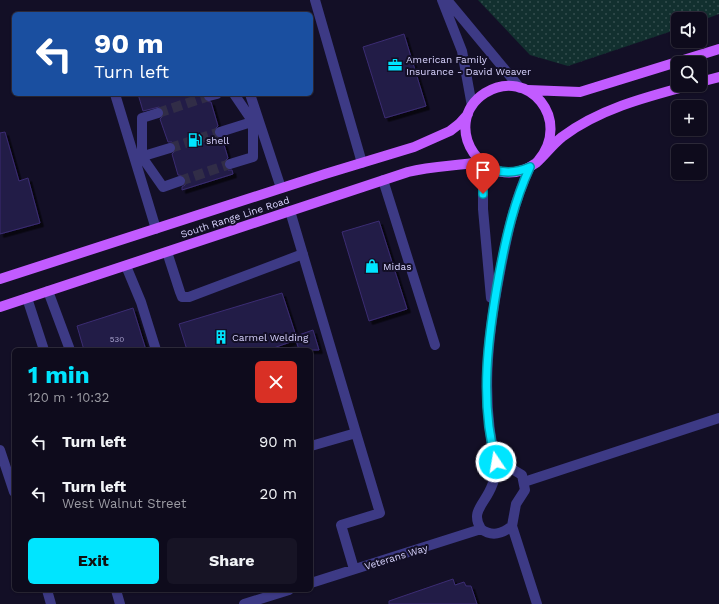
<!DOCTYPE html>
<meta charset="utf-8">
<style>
body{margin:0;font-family:"Work Sans",sans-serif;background:#171425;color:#f1f3f6;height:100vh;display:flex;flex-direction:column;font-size:15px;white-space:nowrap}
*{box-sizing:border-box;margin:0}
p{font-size:13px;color:#9b9ba3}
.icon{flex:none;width:22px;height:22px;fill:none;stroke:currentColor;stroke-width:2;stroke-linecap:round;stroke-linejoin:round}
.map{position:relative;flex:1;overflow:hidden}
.sheet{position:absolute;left:12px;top:348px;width:301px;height:244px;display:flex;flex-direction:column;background:#0e0b1c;border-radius:6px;box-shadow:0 1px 3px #0004,0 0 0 1px #2e2b3b}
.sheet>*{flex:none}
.guide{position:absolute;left:12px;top:12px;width:301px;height:84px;border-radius:6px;box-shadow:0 1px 3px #0004,0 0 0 1px #2e2b3b;background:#1a4fa0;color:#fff;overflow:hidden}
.tools{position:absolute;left:671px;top:12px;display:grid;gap:8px}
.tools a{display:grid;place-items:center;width:36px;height:36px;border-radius:6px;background:#0e0b1c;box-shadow:0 1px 3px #0004,0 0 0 1px #2e2b3b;font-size:20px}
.pin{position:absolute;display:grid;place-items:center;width:34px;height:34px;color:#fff;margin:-41px -17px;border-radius:50% 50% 50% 0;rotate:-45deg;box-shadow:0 0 4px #0007}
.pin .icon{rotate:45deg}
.me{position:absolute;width:44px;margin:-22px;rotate:348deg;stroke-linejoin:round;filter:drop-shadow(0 0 3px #0008)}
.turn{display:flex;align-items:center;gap:14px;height:84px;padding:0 16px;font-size:18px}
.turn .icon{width:52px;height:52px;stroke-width:2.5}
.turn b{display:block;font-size:28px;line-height:34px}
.round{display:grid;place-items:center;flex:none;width:42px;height:42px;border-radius:6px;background:#171425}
.headline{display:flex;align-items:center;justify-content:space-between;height:68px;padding:0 16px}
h1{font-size:24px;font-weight:700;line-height:30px;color:#00e5ff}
.button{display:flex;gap:8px;margin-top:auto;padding:8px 16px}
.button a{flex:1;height:46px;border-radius:6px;background:#00e5ff;color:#111;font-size:16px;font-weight:700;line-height:46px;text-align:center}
.button a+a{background:#171425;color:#f1f3f6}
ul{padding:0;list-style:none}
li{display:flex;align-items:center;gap:12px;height:52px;padding:0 16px}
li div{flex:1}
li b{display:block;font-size:15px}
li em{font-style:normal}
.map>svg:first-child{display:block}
</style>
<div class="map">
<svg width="719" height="604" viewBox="0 0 719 604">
<defs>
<pattern id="green-dots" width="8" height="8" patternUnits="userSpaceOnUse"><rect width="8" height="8" fill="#12302f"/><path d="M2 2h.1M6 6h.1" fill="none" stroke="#344d4e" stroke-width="1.8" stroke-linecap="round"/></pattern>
<filter id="shadow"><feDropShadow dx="3.5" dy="3.5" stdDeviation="0" flood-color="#0009"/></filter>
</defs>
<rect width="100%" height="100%" fill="#130f26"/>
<path fill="url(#green-dots)" d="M478 0H719V14L700 21V19H678V29L568 66 530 55Z"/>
<path fill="#241b47" stroke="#3b2d73" filter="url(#shadow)" d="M404 34 426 106 385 118 363 47Z
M138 94H203L205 101 211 102 218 126 214 130V134L218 138H222L228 158 224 162V166L228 170H232L233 174 182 190V187L185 185 186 179 184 176 178 175 172 154 176 150V146L172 142H168L160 119 164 115V111L159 107 143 111Z
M5 132 19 181 28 178 40 223 0 234V133Z
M379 221 407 309 369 321 342 232Z
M282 293 296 336 313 330 319 350H299L296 340 268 350H187L179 324Z
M133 308 146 350H84L77 326Z
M453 579 455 585 464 582 466 586H471L477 604H389V601Z"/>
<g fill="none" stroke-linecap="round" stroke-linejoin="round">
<path stroke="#312d47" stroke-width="10" stroke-dasharray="10 5" stroke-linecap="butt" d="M158 113 209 96
M170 148 220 132
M180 181 230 164"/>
<path stroke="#3d3a85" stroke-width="10" d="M315 0 362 163
M442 0 462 51 472 106
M447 0 520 88
M115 94 156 229
M250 94 281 188
M209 96 217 94
M158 113 142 118V157L163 187 180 181
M220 132 258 120
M137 158 170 148
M230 164 253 157V122L234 94
M483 164V209L491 298
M383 180 435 345
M290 211 356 433 311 446
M167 252 180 292 182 297H189L303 254
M126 266 141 302 156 350
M48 291 70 350
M27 298 44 350
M0 450 14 492
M506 469H512L522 475 525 490 516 504 512 526C502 534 492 537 481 529 471 513 482 506 489 492 493 485 494 478 498 472Z
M498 472C480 405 487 339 500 272 507 235 514 201 530 167
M524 482 719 418
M512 526 537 604
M354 569 341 525 380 513 356 433
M311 583 481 529
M47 590 51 604
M116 590 120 604
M244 604 289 590"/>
<path stroke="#c25bff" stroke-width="10" d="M700 82 719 77
M528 90 580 92 719 49
M538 161C573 120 528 66 485 93 437 124 486 199 536 163 545 155 552 145 562 137 599 109 646 97 691 85
M0 279 325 174 414 147 450 131 459 124 468 114
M0 307 408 172C432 166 456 166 480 162"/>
</g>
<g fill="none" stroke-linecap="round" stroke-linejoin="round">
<defs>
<path id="route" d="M483 194V164C498 174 514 174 530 167 514 202 506 237 499 275 488 336 479 401 496 462"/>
</defs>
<use href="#route" stroke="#0095a6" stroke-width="10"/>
<use href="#route" stroke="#00e5ff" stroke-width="7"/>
</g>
<defs>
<symbol id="office-bare" viewBox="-9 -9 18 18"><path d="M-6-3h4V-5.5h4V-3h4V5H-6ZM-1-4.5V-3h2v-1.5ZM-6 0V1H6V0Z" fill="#00e5ff" stroke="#130f26" stroke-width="2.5" paint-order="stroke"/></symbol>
<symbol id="fuel-bare" viewBox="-9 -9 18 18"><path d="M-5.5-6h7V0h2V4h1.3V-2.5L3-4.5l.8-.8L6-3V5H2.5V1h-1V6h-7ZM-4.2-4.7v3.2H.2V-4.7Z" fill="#00e5ff" stroke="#130f26" stroke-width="2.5" paint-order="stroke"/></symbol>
<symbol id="shop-bare" viewBox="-9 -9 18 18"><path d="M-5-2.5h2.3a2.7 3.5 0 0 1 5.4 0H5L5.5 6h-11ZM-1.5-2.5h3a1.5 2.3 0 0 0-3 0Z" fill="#00e5ff" stroke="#130f26" stroke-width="2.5" paint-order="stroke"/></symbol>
<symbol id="building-bare" viewBox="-9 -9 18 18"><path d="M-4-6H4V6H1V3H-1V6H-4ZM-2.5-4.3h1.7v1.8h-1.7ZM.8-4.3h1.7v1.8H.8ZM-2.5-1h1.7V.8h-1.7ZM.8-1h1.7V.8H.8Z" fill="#00e5ff" stroke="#130f26" stroke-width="2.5" paint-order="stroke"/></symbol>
</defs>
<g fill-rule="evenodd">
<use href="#office-bare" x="385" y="55" width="20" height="20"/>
<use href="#fuel-bare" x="185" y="130" width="20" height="20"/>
<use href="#shop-bare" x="362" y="256" width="20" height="20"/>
<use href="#building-bare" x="211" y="327" width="20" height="20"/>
</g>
<g text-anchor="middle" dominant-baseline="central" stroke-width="4" stroke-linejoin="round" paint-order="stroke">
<g font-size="8" fill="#aca6d1">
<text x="117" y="339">530</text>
</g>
<g font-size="10" fill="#d9d4ff" stroke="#130f26" text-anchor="start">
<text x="406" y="59">American Family<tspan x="406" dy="12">Insurance - David Weaver</tspan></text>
<text x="206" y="140">shell</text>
<text x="383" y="266">Midas</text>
<text x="232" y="337">Carmel Welding</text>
</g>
<g font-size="10" fill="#d9d4ff" stroke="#130f26">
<text transform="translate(235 217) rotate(-18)">South Range Line Road</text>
<text transform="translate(396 557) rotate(-17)">Veterans Way</text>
</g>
</g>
</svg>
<div class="tools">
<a><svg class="icon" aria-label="sound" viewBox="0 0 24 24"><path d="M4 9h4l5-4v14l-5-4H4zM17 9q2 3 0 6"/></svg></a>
<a><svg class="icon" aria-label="search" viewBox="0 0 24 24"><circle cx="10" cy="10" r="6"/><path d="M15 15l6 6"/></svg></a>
<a>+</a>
<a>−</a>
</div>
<div class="pin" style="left:483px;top:194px;background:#d93025"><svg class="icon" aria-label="arrive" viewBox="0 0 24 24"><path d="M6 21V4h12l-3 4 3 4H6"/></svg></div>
<svg class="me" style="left:496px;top:462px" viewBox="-20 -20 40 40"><circle r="17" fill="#00e5ff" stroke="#fff" stroke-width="3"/><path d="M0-11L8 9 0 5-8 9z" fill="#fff"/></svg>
<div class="guide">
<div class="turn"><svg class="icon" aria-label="left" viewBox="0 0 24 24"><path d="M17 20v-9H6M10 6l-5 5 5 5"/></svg><div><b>90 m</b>Turn left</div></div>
</div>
<section class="sheet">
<div class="headline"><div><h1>1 min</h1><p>120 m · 10:32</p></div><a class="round" style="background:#d93025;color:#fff"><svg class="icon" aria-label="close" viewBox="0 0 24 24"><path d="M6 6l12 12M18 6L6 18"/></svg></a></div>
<ul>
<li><svg class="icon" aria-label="left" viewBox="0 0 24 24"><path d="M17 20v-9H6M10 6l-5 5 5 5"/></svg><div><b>Turn left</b></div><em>90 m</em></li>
<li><svg class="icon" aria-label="left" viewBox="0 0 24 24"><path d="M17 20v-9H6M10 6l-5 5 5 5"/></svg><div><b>Turn left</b><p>West Walnut Street</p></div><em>20 m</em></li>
</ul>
<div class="button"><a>Exit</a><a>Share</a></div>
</section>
</div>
